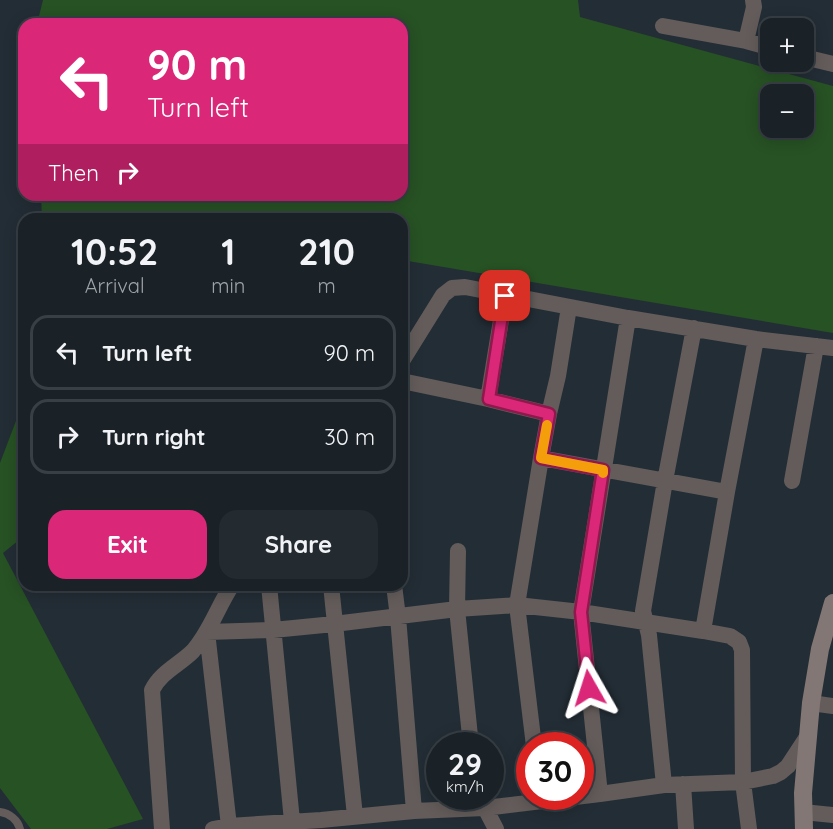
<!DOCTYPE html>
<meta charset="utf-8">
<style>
body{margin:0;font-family:Quicksand,sans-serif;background:#232a30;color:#f1f3f6;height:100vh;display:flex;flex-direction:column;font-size:22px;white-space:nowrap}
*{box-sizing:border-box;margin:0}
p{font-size:20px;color:#9fa4a8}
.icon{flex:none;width:33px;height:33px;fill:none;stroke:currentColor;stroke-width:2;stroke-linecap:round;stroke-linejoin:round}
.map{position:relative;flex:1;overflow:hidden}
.sheet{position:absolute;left:18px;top:213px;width:390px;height:378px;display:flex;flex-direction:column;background:#1a2228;border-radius:18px;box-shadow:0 3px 15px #0003,0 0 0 2px #383f45}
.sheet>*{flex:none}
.banner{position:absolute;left:18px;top:18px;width:390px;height:183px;border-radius:18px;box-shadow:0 3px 15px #0003,0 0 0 2px #383f45;background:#db2777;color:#fff;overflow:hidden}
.tools{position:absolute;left:760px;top:18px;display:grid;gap:12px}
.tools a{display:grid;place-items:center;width:54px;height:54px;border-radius:12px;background:#1a2228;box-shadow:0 3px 15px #0003,0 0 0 2px #383f45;font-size:30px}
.speed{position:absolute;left:426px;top:732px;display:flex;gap:12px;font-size:30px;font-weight:700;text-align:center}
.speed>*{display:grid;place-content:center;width:78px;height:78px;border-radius:50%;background:#1a2228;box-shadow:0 3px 15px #0003,0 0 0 2px #383f45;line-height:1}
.speed small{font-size:15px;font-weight:400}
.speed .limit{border:9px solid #d22;background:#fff;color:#111}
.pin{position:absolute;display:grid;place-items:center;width:51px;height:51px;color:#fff;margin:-26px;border-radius:12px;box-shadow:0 3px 9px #0006}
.me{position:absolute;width:66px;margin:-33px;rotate:354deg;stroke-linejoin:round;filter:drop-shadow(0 0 4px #0008)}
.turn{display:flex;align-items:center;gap:21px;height:126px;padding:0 30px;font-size:27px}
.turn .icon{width:78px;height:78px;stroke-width:2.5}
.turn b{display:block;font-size:42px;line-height:51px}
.then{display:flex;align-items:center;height:57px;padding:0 30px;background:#0003;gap:12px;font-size:22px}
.eta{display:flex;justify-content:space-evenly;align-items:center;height:102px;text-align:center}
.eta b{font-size:36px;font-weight:700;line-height:42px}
.primary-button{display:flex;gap:12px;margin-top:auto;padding:12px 30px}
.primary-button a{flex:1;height:69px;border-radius:18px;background:#db2777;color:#fff;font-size:24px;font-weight:700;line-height:69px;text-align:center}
.primary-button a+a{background:#232a30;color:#f1f3f6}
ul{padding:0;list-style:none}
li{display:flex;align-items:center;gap:18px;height:75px;margin:0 12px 9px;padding:0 18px;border:3px solid #383f45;border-radius:18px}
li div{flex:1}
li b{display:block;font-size:22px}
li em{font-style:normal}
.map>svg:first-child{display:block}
</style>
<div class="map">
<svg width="833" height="829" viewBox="0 0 833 829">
<rect width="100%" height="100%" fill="#232d35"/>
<path fill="#275224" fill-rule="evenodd" d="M43 0H578L580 17 833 86V333L402 260V219H42L41 195H402V24H37ZM771 94H804V128H771Z
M24 393V536L3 553 143 819 107 829H31L0 788V463L19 413Z"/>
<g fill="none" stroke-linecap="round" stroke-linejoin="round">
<path stroke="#635c5a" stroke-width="8" d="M0 812C9 813 18 820 20 829"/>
<path stroke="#635c5a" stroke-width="16" d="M663 26 746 41 771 48
M746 41 754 7 753 0
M804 57 833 64
M402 361 443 295 452 288 465 287 628 318 756 339 833 348
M402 381 488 399 549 414
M488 399 505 296
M541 458 727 492
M792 481 816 346
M458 551 457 609 471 746
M269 585 292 821
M331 585 355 816
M394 585 398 617 414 811
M703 631 727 492 756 339
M811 703 833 706
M534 746 517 605 541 458 549 414 558 376 569 307
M683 784 686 829
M664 785 649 635 643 611 665 481 694 328
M600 794 581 612 628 318
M477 796 485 808 496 829
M803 812 833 815
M229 826 207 632 273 630 334 624 457 609 517 605 581 612 703 631 730 636 739 642 742 650 743 782 749 829
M162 829 152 690C161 672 179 665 193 651 210 632 218 606 232 585
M213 829 229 826 321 820 414 811 485 808 600 794 664 785 743 782 773 776 781 772 788 766 807 737"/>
<path stroke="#827774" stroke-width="18" d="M804 829 803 793 811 703 820 649 833 603"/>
</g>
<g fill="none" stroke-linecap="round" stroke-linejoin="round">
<defs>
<path id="route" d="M505 296 489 399 549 414 541 458 603 470 581 612 589 688"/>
</defs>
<use href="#route" stroke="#8e194d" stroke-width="15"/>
<use href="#route" stroke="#db2777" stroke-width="10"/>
<path stroke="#f59e0b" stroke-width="10" d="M547 425 541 458 603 470V473"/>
</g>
</svg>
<div class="tools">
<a>+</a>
<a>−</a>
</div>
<div class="speed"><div>29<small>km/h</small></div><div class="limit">30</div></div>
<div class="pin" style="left:505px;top:296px;background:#d93025"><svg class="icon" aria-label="arrive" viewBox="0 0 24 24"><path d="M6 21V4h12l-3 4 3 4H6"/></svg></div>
<svg class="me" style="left:589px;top:688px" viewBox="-20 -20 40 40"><path d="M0-17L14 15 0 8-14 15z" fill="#db2777" stroke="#fff" stroke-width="4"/></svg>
<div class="banner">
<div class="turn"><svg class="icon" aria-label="left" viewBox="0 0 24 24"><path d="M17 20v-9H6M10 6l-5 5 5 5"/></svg><div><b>90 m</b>Turn left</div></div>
<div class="then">Then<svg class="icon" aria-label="right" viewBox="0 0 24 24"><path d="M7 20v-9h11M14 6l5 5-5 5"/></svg></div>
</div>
<section class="sheet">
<div class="eta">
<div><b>10:52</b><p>Arrival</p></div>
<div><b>1</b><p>min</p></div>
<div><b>210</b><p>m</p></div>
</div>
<ul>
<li><svg class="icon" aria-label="left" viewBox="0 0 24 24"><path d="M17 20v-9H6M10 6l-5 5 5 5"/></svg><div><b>Turn left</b></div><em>90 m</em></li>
<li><svg class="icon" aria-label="right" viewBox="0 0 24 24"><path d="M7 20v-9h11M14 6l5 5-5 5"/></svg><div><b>Turn right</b></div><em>30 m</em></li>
</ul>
<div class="primary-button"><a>Exit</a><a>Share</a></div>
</section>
</div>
